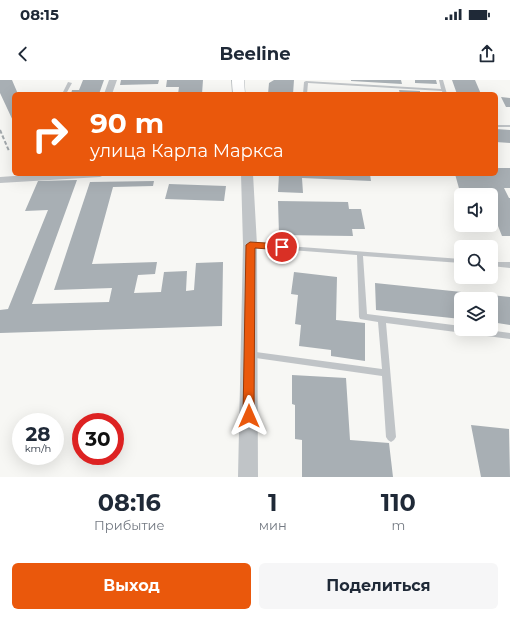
<!DOCTYPE html>
<html lang="ru">
<meta charset="utf-8">
<style>
body{margin:0;font-family:Montserrat,sans-serif;background:#f6f6f7;color:#1f2937;height:100vh;display:flex;flex-direction:column;font-size:15px;white-space:nowrap}
*{box-sizing:border-box;margin:0}
p{font-size:13px;color:#747a83}
.icon{flex:none;width:22px;height:22px;fill:none;stroke:currentColor;stroke-width:2;stroke-linecap:round;stroke-linejoin:round}
.map{position:relative;height:397px;overflow:hidden}
.drawer{display:flex;flex-direction:column;background:#fff;flex:1}
.drawer>*{flex:none}
.guide{position:absolute;left:12px;top:12px;width:486px;height:84px;border-radius:6px;box-shadow:0 4px 16px #0002;background:#ea580c;color:#fff;overflow:hidden}
.buttons{position:absolute;left:454px;top:108px;display:grid;gap:8px}
.buttons a{display:grid;place-items:center;width:44px;height:44px;border-radius:6px;background:#fff;box-shadow:0 4px 16px #0002;font-size:20px}
.speed{position:absolute;left:12px;top:333px;display:flex;gap:8px;font-size:20px;font-weight:700;text-align:center}
.speed>*{display:grid;place-content:center;width:52px;height:52px;border-radius:50%;background:#fff;box-shadow:0 4px 16px #0002;line-height:1}
.speed small{font-size:10px;font-weight:400}
.speed .limit{border:6px solid #d22;background:#fff;color:#111}
.pin{position:absolute;display:grid;place-items:center;width:34px;height:34px;color:#fff;margin:-17px;border:2px solid #fff;border-radius:50%;box-shadow:0 1px 4px #0007}
.me{position:absolute;width:44px;margin:-22px;rotate:0deg;stroke-linejoin:round;filter:drop-shadow(0 0 3px #0008)}
.turn{display:flex;align-items:center;gap:14px;height:84px;padding:0 12px;font-size:18px}
.turn .icon{width:52px;height:52px;stroke-width:2.5}
.turn b{display:block;font-size:28px;line-height:34px}
.eta{display:flex;justify-content:space-evenly;align-items:center;height:68px;text-align:center}
.eta b{font-size:24px;font-weight:700;line-height:28px}
.action{display:flex;gap:8px;margin-top:auto;padding:8px 12px}
.action a{flex:1;height:46px;border-radius:6px;background:#ea580c;color:#fff;font-size:16px;font-weight:700;line-height:46px;text-align:center}
.action a+a{background:#f6f6f7;color:#1f2937}
.status{display:flex;justify-content:space-between;align-items:center;height:28px;padding:0 20px;background:#fff;direction:ltr}
.status svg{height:11px;fill:currentColor}
header{display:flex;justify-content:space-between;align-items:center;height:52px;padding:0 12px;background:#fff;font-size:18px;font-weight:700}
.map>svg:first-child{display:block}
</style>
<div class="status"><b>08:15</b><svg viewBox="0 0 49 12"><path d="M0 12V9h3v3zM5 12V6h3v6zM10 12V3h3v9zM15 12V0h3v12zM26 1h20v11H26zM47 4h2v5h-2z"/></svg></div>
<header><svg class="icon" aria-label="back" viewBox="0 0 24 24"><path d="M15 5l-7 7 7 7"/></svg>Beeline<svg class="icon" aria-label="share" viewBox="0 0 24 24"><path d="M12 15V3M7 8l5-5 5 5M5 13v7h14v-7"/></svg></header>
<div class="map">
<svg width="510" height="397" viewBox="0 0 510 397">
<rect width="100%" height="100%" fill="#f7f7f4"/>
<path fill="#a8afb4" d="M0 0H12L18 14H14V43L0 13Z
M83 0H104L99 14H71L72 10H79Z
M121 0H159L158 4 120 5Z
M167 0H203L202 14H178L179 7H166Z
M274 0H294L293 14H268L269 3Z
M351 0H401L402 4 351 1Z
M415 0H436L437 4 415 3Z
M452 0H475L481 14H457Z
M399 10 420 11V14H400Z
M501 17 510 18V27H506Z
M496 49 510 50V63L496 62Z
M496 88H510V108H504L509 118H510V156H502L498 146H491V115H473L472 113 460 112 455 94H496Z
M279 94H370L371 101 302 98 303 113 278 112Z
M77 100 32 224 109 222 112 208 54 210 90 102 154 101 153 106 113 107 92 184 157 182 155 194 138 195 134 213 161 212 164 192 187 191 186 211 194 210 196 183 223 182 222 246 0 253V230L8 229 48 130 25 131 38 101Z
M169 104 226 106 224 121 165 119Z
M278 121 348 122 349 129H361L365 149H352L353 156 279 155Z
M294 192 337 197 336 240 365 243V281L331 276V270L299 266 301 245 295 244 298 215 291 214Z
M375 203 510 217V245L491 242V219H461V239L376 230Z
M292 295 346 298 350 360 389 363 393 397H302V360L295 359V325L292 324Z
M471 345 509 349 510 397H481Z"/>
<g fill="none" stroke-linecap="round" stroke-linejoin="round">
<defs>
<path id="secondary" d="M232 0H244L245 14H233Z"/>
</defs>
<use href="#secondary" stroke="#b3b8bc" stroke-width="1"/>
<path fill="#c0c4c7" fill-rule="evenodd" d="M439 0H443L447 14H443L442 11 308 3 307 14H303L304 2 306 1 441 9Z
M68 2 72 3 66 14H62Z
M496 45H510V47H496Z
M248 163 461 179V183L363 176 367 234 461 246V249H481L510 253V259L386 243 396 357 394 360 391 362 388 360 386 357 382 296 249 277 246 276 245 274 246 272 249 271 382 289 378 242 360 239 359 237 357 175 250 167 247 165Z
M491 182H510V188L491 186Z"/>
<path fill="#c0c4c7" fill-rule="evenodd" d="M109 0H117L112 14H104Z
M43 94H106L100 97 0 103V97Z
M241 94H253L257 165 258 397H238L243 165Z"/>
<use href="#secondary" fill="#fff" fill-rule="evenodd"/>
<path stroke="#a2a8ac" stroke-width="2" stroke-dasharray="4 2" stroke-linecap="butt" d="M0 50 9 71"/>
</g>
<path fill="#ea580c" stroke="#983908" d="M250 162 282 164 286 167 282 170 255 168 254 336 253 339 249 341 245 339 243 336 246 165Z"/>
</svg>
<div class="buttons">
<a><svg class="icon" aria-label="sound" viewBox="0 0 24 24"><path d="M4 9h4l5-4v14l-5-4H4zM17 9q2 3 0 6"/></svg></a>
<a><svg class="icon" aria-label="search" viewBox="0 0 24 24"><circle cx="10" cy="10" r="6"/><path d="M15 15l6 6"/></svg></a>
<a><svg class="icon" aria-label="layers" viewBox="0 0 24 24"><path d="M12 4l9 5-9 5-9-5zM3 14l9 5 9-5"/></svg></a>
</div>
<div class="speed"><div>28<small>km/h</small></div><div class="limit">30</div></div>
<div class="pin" style="left:282px;top:167px;background:#d93025"><svg class="icon" aria-label="arrive" viewBox="0 0 24 24"><path d="M6 21V4h12l-3 4 3 4H6"/></svg></div>
<svg class="me" style="left:249px;top:336px" viewBox="-20 -20 40 40"><path d="M0-17L14 15 0 8-14 15z" fill="#ea580c" stroke="#fff" stroke-width="4"/></svg>
<div class="guide">
<div class="turn"><svg class="icon" aria-label="right" viewBox="0 0 24 24"><path d="M7 20v-9h11M14 6l5 5-5 5"/></svg><div><b>90 m</b>улица Карла Маркса</div></div>
</div>
</div>
<section class="drawer">
<div class="eta">
<div><b>08:16</b><p>Прибытие</p></div>
<div><b>1</b><p>мин</p></div>
<div><b>110</b><p>m</p></div>
</div>
<div class="action"><a>Выход</a><a>Поделиться</a></div>
</section>
